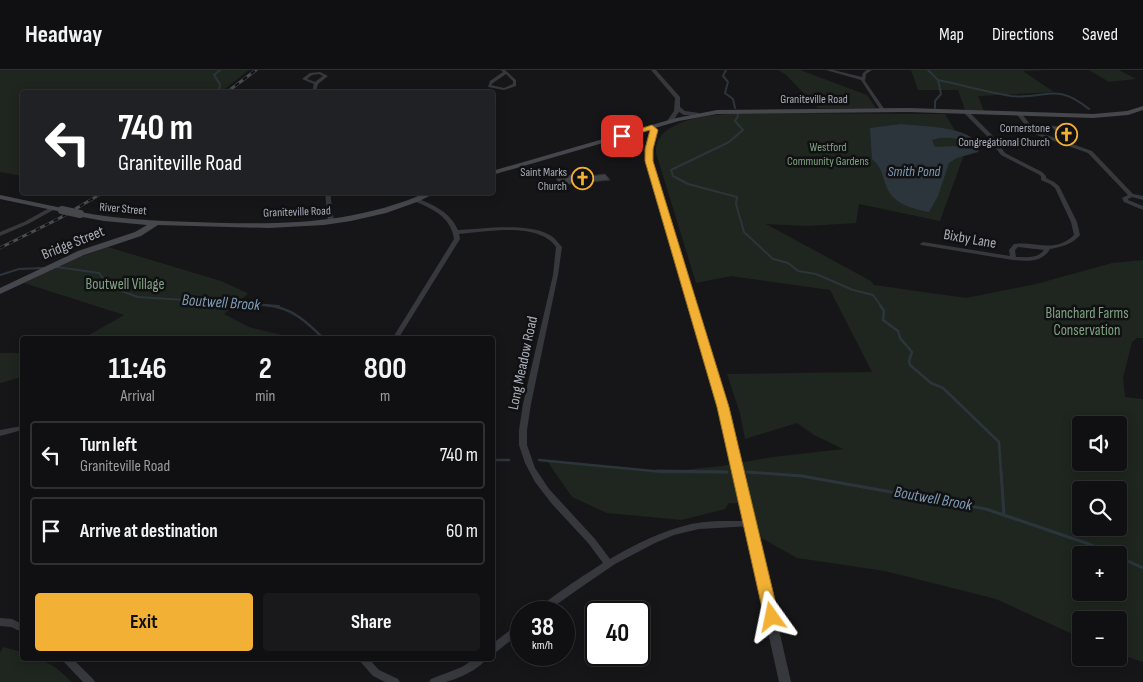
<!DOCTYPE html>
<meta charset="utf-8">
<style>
body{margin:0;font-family:"Sofia Sans Condensed",sans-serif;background:#19191b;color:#f1f3f6;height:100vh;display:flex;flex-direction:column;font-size:19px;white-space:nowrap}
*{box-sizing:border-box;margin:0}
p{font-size:16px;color:#9c9d9f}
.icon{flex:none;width:28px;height:28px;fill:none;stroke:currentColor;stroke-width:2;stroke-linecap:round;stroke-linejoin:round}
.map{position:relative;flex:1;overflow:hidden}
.side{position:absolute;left:20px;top:266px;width:475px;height:325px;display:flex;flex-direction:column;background:#101012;border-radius:5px;box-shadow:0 2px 12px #0003,0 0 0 1px #303032}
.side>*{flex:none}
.banner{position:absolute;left:20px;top:20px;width:475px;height:105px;border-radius:5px;box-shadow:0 2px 12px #0003,0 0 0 1px #303032;background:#202124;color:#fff;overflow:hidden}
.buttons{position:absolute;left:1072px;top:346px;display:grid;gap:10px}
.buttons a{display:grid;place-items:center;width:55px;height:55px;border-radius:5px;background:#101012;box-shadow:0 2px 12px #0003,0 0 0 1px #303032;font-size:25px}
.speed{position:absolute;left:510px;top:531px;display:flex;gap:10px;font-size:25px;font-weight:700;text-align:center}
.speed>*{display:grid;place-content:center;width:65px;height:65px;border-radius:50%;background:#101012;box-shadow:0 2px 12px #0003,0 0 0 1px #303032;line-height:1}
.speed small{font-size:12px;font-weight:400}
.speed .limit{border:2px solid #111;border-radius:8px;background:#fff;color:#111}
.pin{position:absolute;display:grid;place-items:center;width:42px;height:42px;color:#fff;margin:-21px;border-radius:10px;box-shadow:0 2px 8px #0006}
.me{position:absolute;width:55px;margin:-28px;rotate:348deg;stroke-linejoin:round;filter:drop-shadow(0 0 4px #0008)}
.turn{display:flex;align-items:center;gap:18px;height:105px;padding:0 15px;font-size:22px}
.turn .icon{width:65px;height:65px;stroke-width:2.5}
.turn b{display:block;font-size:35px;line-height:42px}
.eta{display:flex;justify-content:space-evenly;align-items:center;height:85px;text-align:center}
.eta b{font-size:30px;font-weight:700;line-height:35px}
.cta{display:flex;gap:10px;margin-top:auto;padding:10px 15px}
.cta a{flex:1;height:58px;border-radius:5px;background:#f2b134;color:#111;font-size:20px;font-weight:700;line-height:58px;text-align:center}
.cta a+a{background:#19191b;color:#f1f3f6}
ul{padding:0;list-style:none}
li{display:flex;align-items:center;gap:15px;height:68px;margin:0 10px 8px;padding:0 5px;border:2px solid #303032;border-radius:5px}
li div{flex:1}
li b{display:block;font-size:19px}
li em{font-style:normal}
header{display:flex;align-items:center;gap:30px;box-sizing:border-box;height:70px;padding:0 25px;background:#101012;border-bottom:1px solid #303032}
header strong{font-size:24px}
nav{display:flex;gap:28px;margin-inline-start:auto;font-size:18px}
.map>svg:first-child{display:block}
</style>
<header>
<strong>Headway</strong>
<nav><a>Map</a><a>Directions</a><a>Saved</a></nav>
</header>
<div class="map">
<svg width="1143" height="612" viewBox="0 0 1143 612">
<rect width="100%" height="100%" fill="#161618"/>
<path fill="#1e261f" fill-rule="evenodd" d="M0 0H249L221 22H22V106L0 102Z
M778 0H800L867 25 876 38H818L786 5Z
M911 0H1046L1023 1 1054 22 978 26 984 41 965 40 958 20H918Z
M1089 0H1119L1136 9 1109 12Z
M746 43 945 44 966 79 940 151 859 134 856 153 808 156 766 154 871 211 874 215 966 228 1036 214 1112 193 1143 190V268H1137L1132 272 1123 308 1125 327 1143 329V592L1119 584V550H1081V568L996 529 885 501 797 488 760 467 752 433H729L725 439 682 450 607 443 572 427 547 391 663 402 722 396 773 387 843 379 814 365 797 353 745 369 740 343 727 304 872 302 830 220 731 206 696 213 656 83C654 46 721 44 746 43ZM1081 355H1119V392H1081ZM1081 420H1119V458H1081ZM1081 485H1119V522H1081Z
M108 177 221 211 245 222 248 224 224 244 249 257 298 269H82L124 245 24 213 80 187Z
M0 283H22V307L0 313Z
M3 577 22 582V589C48 589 54 595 72 612H0V583Z"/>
<path fill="#2c353c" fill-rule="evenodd" d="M901 54C922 57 970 55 980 77L978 82 957 88 949 93 938 126 929 142C914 139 896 135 888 120 882 108 883 98 872 89L870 58ZM939 68C947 68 957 66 962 74L960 76 935 77 932 70Z"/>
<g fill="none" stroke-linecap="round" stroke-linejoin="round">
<path stroke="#2c353c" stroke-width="2" d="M726 0 723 6 728 12 725 23 733 29 735 38
M928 0 938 10 941 24 935 31V38
M938 10C962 15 987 22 1011 26 1046 30 1055 11 1089 39
M216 22 219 20 220 14 214 5 220 0
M737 43 738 46 735 51 743 60 729 72 671 100 673 106 688 114 737 127 736 134 744 162 773 189 788 193 798 201 816 204 853 220 873 225 881 236
M57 197 99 203 110 217 138 227 279 236
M0 205 19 199 43 198"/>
<path stroke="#2c353c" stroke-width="2.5" d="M265 235C291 237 306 251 324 269
M880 235 884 241 883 250 898 261 900 268 912 282 909 291 910 295 931 313 943 318 999 372 1001 403
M492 390H509
M539 390 663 402H727
M747 402 756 403"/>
<path stroke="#2c353c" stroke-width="3" d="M657 401 727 402
M1001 401 1004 445
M747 402 802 406 986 439 1089 474 1114 485
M1119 487 1143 498"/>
</g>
<path fill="#404145" stroke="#303034" d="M1051 56 1063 57 1074 68H1063Z
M581 103 583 107 605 104 610 110 560 115 556 108Z"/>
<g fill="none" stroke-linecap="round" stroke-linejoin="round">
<path fill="#37383d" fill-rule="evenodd" d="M501 0H505L516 10V16L504 20 488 17 490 11 503 2ZM506 4 513 11V14L504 18 491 15 493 13Z
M826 0H833L862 7 863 3 867 0H872L866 4 865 11 885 40 881 41 861 10Z
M320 2 328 6 318 14 316 22H312L314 14 302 9 310 3ZM319 4 323 6 315 12 307 9 312 5Z
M964 41H968L992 65 1005 83 1042 102 1046 106V108L1054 112 1059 116 1077 152 1080 165C1073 174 1061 177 1050 179 1042 193 1027 191 1013 190L921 175 920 174 923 172 1010 186 1009 180 1014 174C1037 171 1054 184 1074 165L1071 152 1055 118 1050 114 1041 110V106L1038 104 1001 85 988 67 964 43ZM1018 177 1044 180C1037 189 1027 187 1016 187L1015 180Z
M1018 44H1022L1033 58 1041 63 1092 81 1133 124 1143 126V130L1132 127 1128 129V130L1143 136V140L1124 132 1122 128 1128 125 1088 83 1037 65 1029 60 1018 46Z
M325 122H330L334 152 331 154 328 152Z
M416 128C433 134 451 143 458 160 483 159 534 151 554 168 557 171 559 174 562 177L558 205 531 334 527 360V375L535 398 549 419 595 469 610 489C635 474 662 461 691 454 710 450 730 451 749 451L752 452 753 454 752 456 699 459 674 465 655 473 615 494 577 520 546 542H536C540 533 591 501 603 493L589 474 552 434 535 412 525 393 519 375V360L523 334 553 205 556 177C554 174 551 171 548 169 525 154 485 162 459 164L460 169 398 269H392L454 169C451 147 433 139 414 131L413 130Z
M53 136 55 137V139L28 154 0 166V162L24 152Z
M22 356V360L0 366V360Z
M0 548 12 549 22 554V562L11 557 0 556Z
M521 553V562L495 583 492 584V574L518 554Z
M62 589H73L93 609 95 612H83L64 592Z
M358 589H369L379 600 398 609 400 612H385L373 606Z
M474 589H486C480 599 456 610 445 612 440 612 434 612 429 612L431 609 462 597Z"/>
<path fill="#37383d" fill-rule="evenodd" d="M651 0H656L680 27V37L685 41 699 43V45H684L679 42 672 52H668L667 51 674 41 675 28Z
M652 55 655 57 656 64 652 91 728 337 791 612H779L718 337 646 91 650 64 649 57Z"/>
<path fill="#45474d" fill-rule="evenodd" d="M1143 36V40L1128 45 1093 48 908 42 717 44 679 51 492 105V101L676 48 717 40 908 38 1093 44 1127 41Z
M428 122H438L417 132 386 143 351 151 324 155 269 158 158 155 141 166 84 185 0 224V218L78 181 135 162 147 155 104 151 77 146 76 144 80 142C118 149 155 151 193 152 276 155 350 156 428 122Z
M0 125 62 138 66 140 62 142 0 129Z"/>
<defs>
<path id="rail" d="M227 22 256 0
M0 178 60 148 104 122"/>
</defs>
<use href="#rail" stroke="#4a4c52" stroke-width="3"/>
<use href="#rail" stroke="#111113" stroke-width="2" stroke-dasharray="5" stroke-linecap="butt"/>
<path stroke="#45474d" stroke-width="8" d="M62 140 80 144"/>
</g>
<path fill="#f2b134" stroke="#9d7322" d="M652 55 658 60 653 79V91L729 337 779 547 777 552 772 553 766 552 764 547 717 337 645 91V79L650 60 622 68 618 66Z"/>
<defs>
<symbol id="church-ring" viewBox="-11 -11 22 22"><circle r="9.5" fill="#111113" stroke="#f2b134" stroke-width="1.5"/><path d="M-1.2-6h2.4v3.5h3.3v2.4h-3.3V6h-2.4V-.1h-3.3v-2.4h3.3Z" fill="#f2b134"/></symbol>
</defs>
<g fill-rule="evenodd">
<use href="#church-ring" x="1054" y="52" width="25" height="25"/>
<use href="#church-ring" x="570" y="96" width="25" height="25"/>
</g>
<g text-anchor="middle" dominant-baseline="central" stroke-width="5" stroke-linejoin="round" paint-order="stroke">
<g font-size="12" fill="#a8adb8" stroke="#111113">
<text x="814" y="29">Graniteville Road</text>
<text transform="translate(123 139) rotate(5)">River Street</text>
<text transform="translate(297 142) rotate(-2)">Graniteville Road</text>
</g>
<g font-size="12" fill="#a8adb8" stroke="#111113" text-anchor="end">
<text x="1050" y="58">Cornerstone<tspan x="1050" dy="14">Congregational Church</tspan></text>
<text x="567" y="102">Saint Marks<tspan x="567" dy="14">Church</tspan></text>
</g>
<g font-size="12" fill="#7fa381" stroke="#111113">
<text x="828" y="77">Westford<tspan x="828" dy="14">Community Gardens</tspan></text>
</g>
<g font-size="14" font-style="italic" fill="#7f9bb3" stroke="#111113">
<text x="914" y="101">Smith Pond</text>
</g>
<g font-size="15" fill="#a8adb8" stroke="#111113">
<text transform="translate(970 169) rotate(10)">Bixby Lane</text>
<text transform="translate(73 173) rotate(-22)">Bridge Street</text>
<text transform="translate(523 293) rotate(-78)">Long Meadow Road</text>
</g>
<g font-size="15" fill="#7fa381" stroke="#111113">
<text x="125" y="214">Boutwell Village</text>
<text x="1087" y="243">Blanchard Farms<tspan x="1087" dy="17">Conservation</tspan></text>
</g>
<g font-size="16" font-style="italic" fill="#7f9bb3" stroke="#111113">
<text transform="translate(221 233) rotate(4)">Boutwell Brook</text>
<text transform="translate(933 429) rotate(10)">Boutwell Brook</text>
</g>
</g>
</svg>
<div class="buttons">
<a><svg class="icon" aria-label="sound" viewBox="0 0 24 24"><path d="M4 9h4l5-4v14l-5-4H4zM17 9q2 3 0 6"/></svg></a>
<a><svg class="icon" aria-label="search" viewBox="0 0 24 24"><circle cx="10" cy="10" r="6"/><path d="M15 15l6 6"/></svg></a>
<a>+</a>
<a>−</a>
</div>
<div class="speed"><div>38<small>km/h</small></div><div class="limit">40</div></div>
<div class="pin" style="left:622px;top:66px;background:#d93025"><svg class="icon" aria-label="arrive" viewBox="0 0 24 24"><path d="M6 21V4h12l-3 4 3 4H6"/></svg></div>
<svg class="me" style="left:772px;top:547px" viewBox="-20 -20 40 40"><path d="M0-17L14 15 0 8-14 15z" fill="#f2b134" stroke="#fff" stroke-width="4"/></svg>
<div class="banner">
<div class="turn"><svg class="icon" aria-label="left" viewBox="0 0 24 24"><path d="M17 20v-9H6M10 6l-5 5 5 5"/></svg><div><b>740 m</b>Graniteville Road</div></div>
</div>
<section class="side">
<div class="eta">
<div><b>11:46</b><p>Arrival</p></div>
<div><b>2</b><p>min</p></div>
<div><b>800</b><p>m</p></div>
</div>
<ul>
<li><svg class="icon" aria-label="left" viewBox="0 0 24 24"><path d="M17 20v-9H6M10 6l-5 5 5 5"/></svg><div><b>Turn left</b><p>Graniteville Road</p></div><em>740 m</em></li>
<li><svg class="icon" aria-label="arrive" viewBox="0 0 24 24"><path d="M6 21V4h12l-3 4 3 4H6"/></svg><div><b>Arrive at destination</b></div><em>60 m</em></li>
</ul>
<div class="cta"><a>Exit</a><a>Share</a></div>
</section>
</div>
